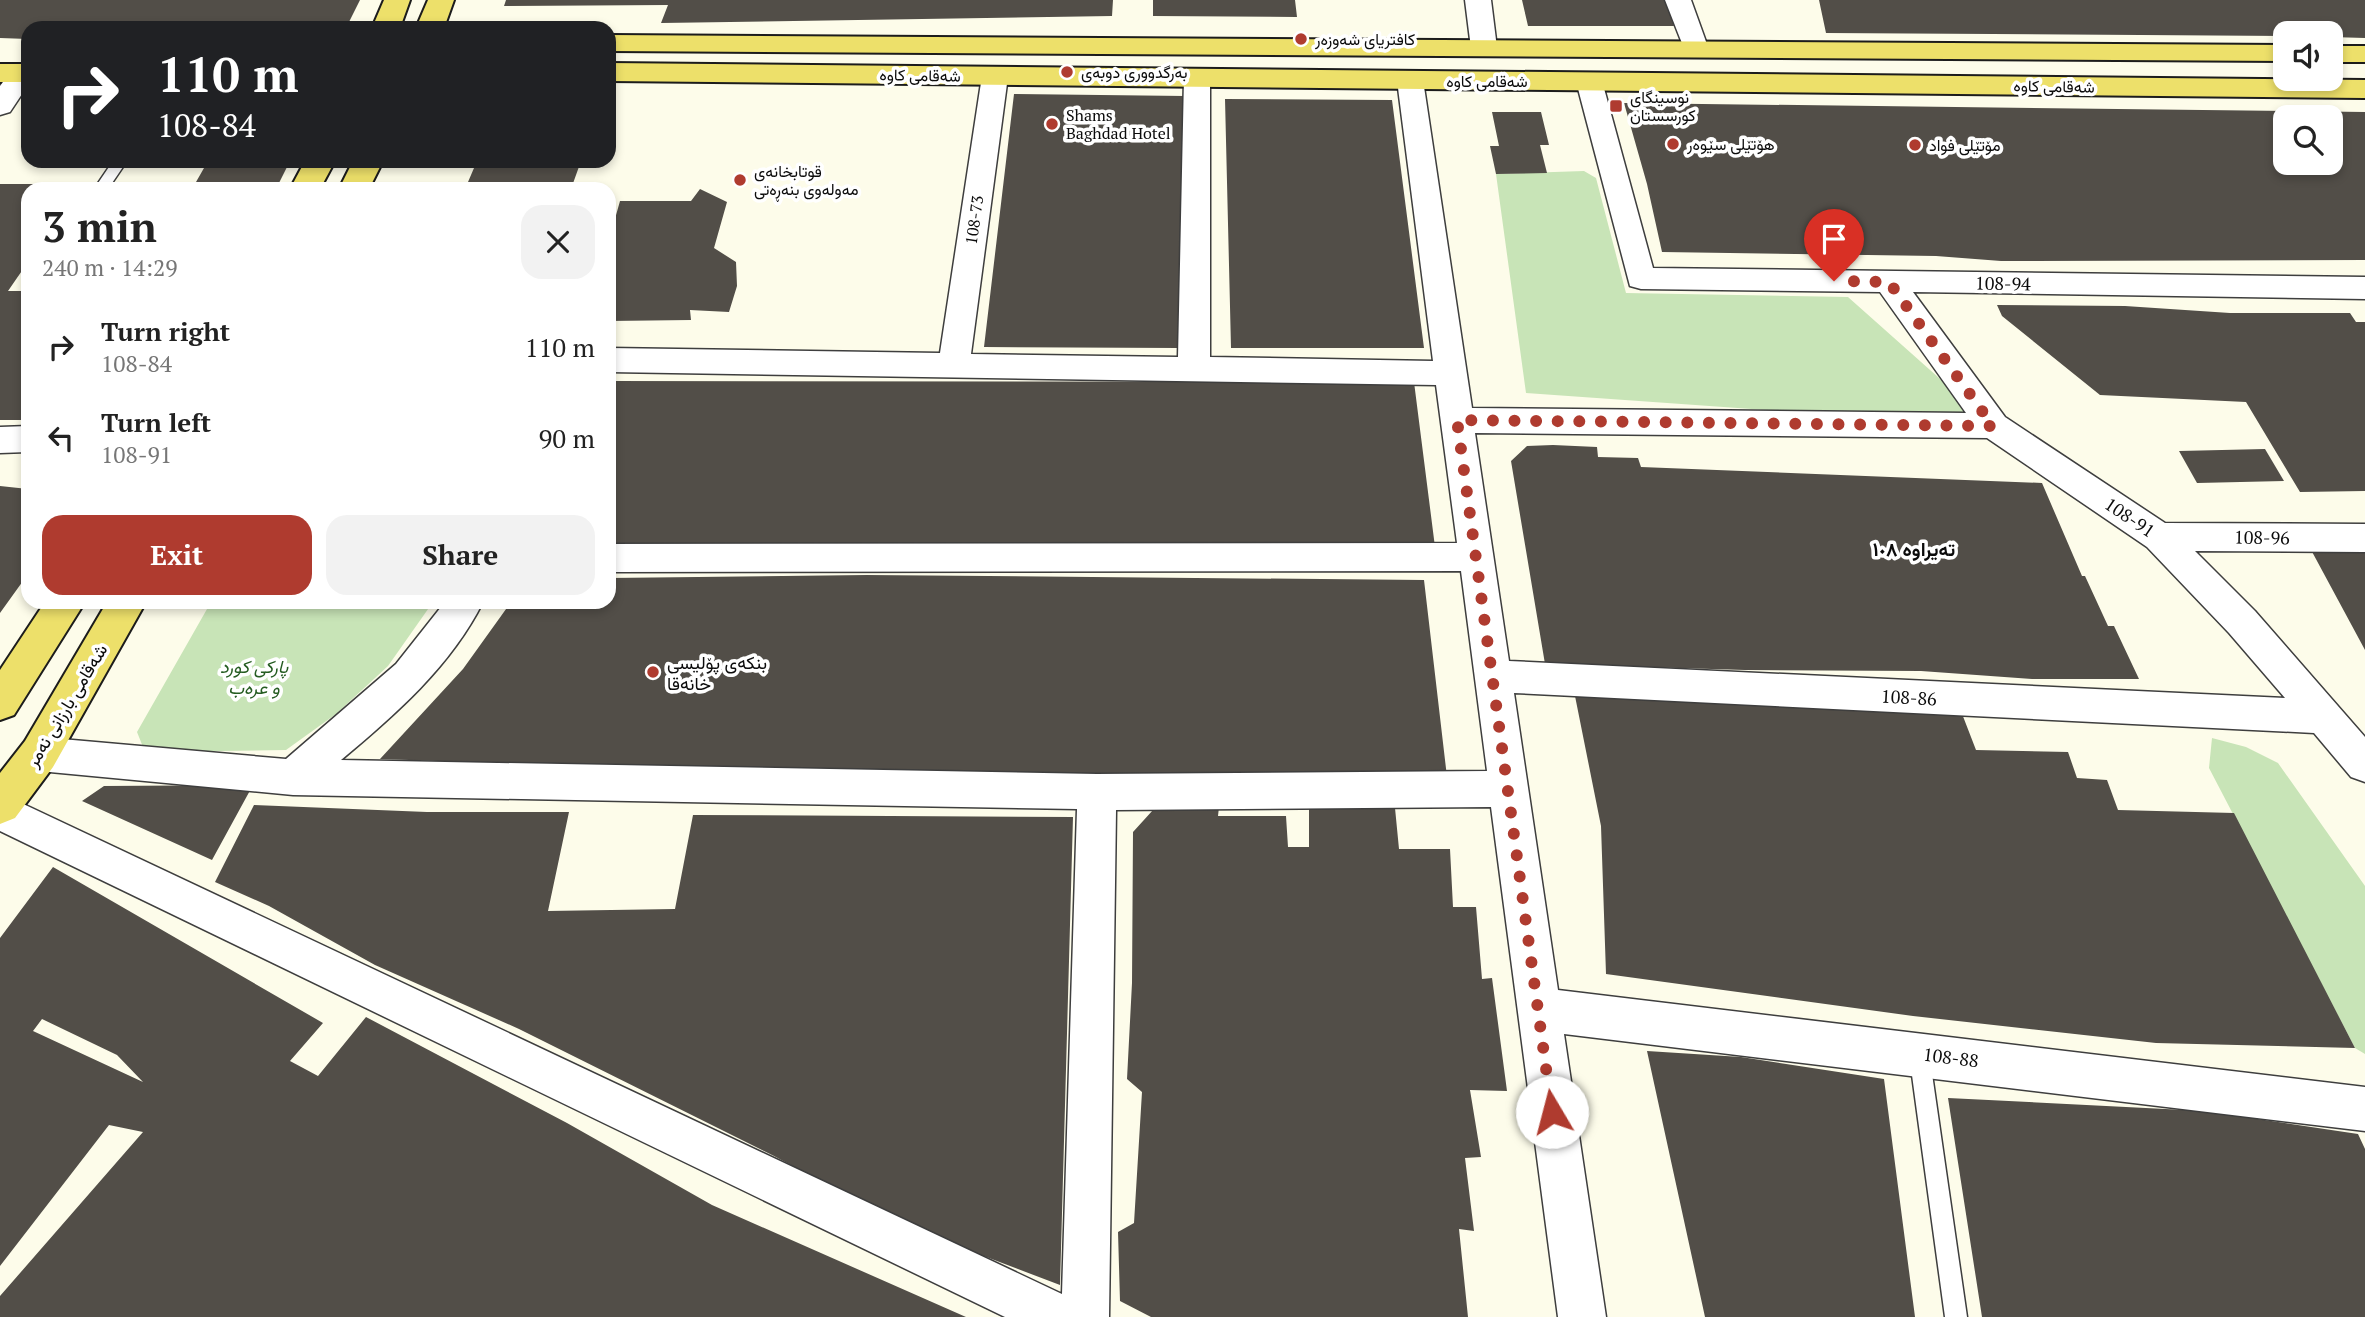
<!DOCTYPE html>
<meta charset="utf-8">
<style>
body{margin:0;font-family:"PT Serif",Vazirmatn,serif;background:#f2f2f2;color:#222;height:100vh;display:flex;flex-direction:column;font-size:26px;white-space:nowrap}
*{box-sizing:border-box;margin:0}
p{font-size:23px;color:#767676}
.icon{flex:none;width:38px;height:38px;fill:none;stroke:currentColor;stroke-width:2;stroke-linecap:round;stroke-linejoin:round}
.map{position:relative;flex:1;overflow:hidden}
.sheet{position:absolute;left:21px;top:182px;width:595px;height:427px;display:flex;flex-direction:column;background:#fff;border-radius:21px;box-shadow:0 4px 10px #0003}
.sheet>*{flex:none}
.top-card{position:absolute;left:21px;top:21px;width:595px;height:147px;border-radius:21px;box-shadow:0 4px 10px #0003;background:#202124;color:#fff;overflow:hidden}
.tools{position:absolute;left:2273px;top:21px;display:grid;gap:14px}
.tools a{display:grid;place-items:center;width:70px;height:70px;border-radius:14px;background:#fff;box-shadow:0 4px 10px #0003;font-size:35px}
.pin{position:absolute;display:grid;place-items:center;width:60px;height:60px;color:#fff;margin:-72px -30px;border-radius:50% 50% 50% 0;rotate:-45deg;box-shadow:0 0 7px #0007}
.pin .icon{rotate:45deg}
.me{position:absolute;width:77px;margin:-38px;rotate:352deg;stroke-linejoin:round;filter:drop-shadow(0 0 5px #0008)}
.turn{display:flex;align-items:center;gap:24px;height:147px;padding:0 21px;font-size:32px}
.turn .icon{width:91px;height:91px;stroke-width:2.5}
.turn b{display:block;font-size:49px;line-height:60px}
.round{display:grid;place-items:center;flex:none;width:74px;height:74px;border-radius:21px;background:#f2f2f2}
.overview{display:flex;align-items:center;justify-content:space-between;height:119px;padding:0 21px}
h1{font-size:42px;font-weight:700;line-height:52px}
.primary-button{display:flex;gap:14px;margin-top:auto;padding:14px 21px}
.primary-button a{flex:1;height:80px;border-radius:21px;background:#af3b2f;color:#fff;font-size:28px;font-weight:700;line-height:80px;text-align:center}
.primary-button a+a{background:#f2f2f2;color:#222}
ul{padding:0;list-style:none}
li{display:flex;align-items:center;gap:21px;height:91px;padding:0 21px}
li div{flex:1}
li b{display:block;font-size:26px}
li em{font-style:normal}
.map>svg:first-child{display:block}
</style>
<div class="map">
<svg width="2365" height="1317" viewBox="0 0 2365 1317">
<rect width="100%" height="100%" fill="#fdfcea"/>
<path fill="#c8e4b7" d="M1584 171 1596 178 1626 293 1848 297 1993 426 1526 393 1496 174Z
M211 602H433L388 666 336 714 286 750 145 752 137 732Z
M2212 738 2246 747 2278 763 2365 886V1054L2355 1048 2209 768Z"/>
<path fill="#524e48" fill-rule="evenodd" d="M0 0H360L346 28H28V39L0 38Z
M506 0H1113L1112 16 661 23 668 5 504 6Z
M1153 0H1295L1297 17 1153 16Z
M1522 0H1666L1674 26H1528Z
M1819 0H2365V38L2331 37V33H2286V36L1826 33Z
M1014 94 1185 96 1179 348 984 347Z
M1225 99 1392 100 1424 348H1231Z
M1624 103 2365 112V260L2001 261 1936 256 1662 252 1647 184ZM2286 117H2331V163H2286Z
M1492 112H1541L1549 145H1540L1547 173 1496 174 1490 146H1499Z
M208 161H290L276 189H192Z
M477 161H581L571 189H465Z
M0 184H80L76 189H28V262L8 291H28V420H0Z
M700 189 727 202 714 248 736 262 737 286 729 312 690 310 691 320 609 321V240L620 201H691Z
M1997 305 2125 306 2230 313H2350L2356 322H2365V491L2300 492 2246 402 2100 395 2002 316Z
M609 381 1414 382 1435 547 609 545Z
M1553 445 1597 447 1598 457 1638 458 1641 467 2042 483 2082 576H2085L2108 626H2114L2139 679H2032L1921 671 1745 670 1545 664 1511 461 1527 446Z
M2265 449 2284 481 2197 483 2179 451Z
M0 486 28 489V574L0 613Z
M2365 547V650L2310 548Z
M867 575 1424 580 1447 777 839 775 380 759 463 669 511 602H609V578Z
M1643 694 1959 706 1976 750 2068 752 2077 778 2107 780 2118 810 2234 813 2355 1048 2156 1043 1913 1016 1606 974 1601 826 1575 696Z
M253 785 212 860 82 801 104 786Z
M254 805 427 812H569L548 911 675 909 693 815 1073 817 1060 1285 902 1225 774 1156 519 1029 375 965 269 906 215 882Z
M1309 806 1395 808 1399 849H1450L1453 907H1476L1482 979 1492 978 1507 1091 1470 1090 1481 1157 1465 1158 1474 1231 1459 1229 1468 1317H1151L1120 1301 1118 1232 1134 1223 1142 1092 1127 1079 1132 983 1133 832 1153 810 1219 807 1218 816H1286L1288 847H1309Z
M53 867 323 1023 290 1061 318 1076 366 1017 567 1123 712 1205 966 1317H0V1296L143 1132 109 1125 0 1266V938ZM42 1019 117 1055 143 1082 33 1031Z
M1647 1051 1741 1057 1884 1079 1915 1317H1705Z
M1948 1098 2205 1111 2358 1134 2365 1149V1317H1982Z"/>
<g fill="none" stroke-linecap="round" stroke-linejoin="round">
<defs>
<path id="service" d="M113 161H127L108 189H94Z
M1919 1043 1926 1046 1929 1053 1967 1317H1945L1909 1053 1912 1046Z"/>
<path id="minor" d="M1465 0H1491L1497 48 1493 54H1475L1471 48Z
M1665 0H1691L1709 50 1705 56H1687Z
M23 65 28 66V85L10 112 0 115V86L14 67Z
M995 68 1004 70 1008 76 971 354 1178 357 1184 78 1188 72H1206L1210 78V357L1433 361 1397 80 1401 74 1410 72 1419 74 1423 80 1472 408 1966 413 1880 292 1641 289 1630 286 1576 81 1580 75 1589 73 1598 75 1602 81 1653 268 2365 277V299L1913 292 2005 417 2165 523 2365 524V552L2195 551 2255 611 2365 737V782L2351 777 2314 733 1514 693 1558 990 2365 1087V1131L1564 1034 1606 1317H1558L1491 807 1116 810 1109 1317H1005L0 831V793L1062 1294 1077 809 293 795 39 771 25 766 20 754 25 742 39 737 286 759 396 664 445 602H483C451 666 395 715 341 760L1097 774 1487 771 1461 571 609 572V544L1457 543 1436 385 609 372V348L940 353 982 76 986 70ZM1475 433 1987 438 2147 547 2229 633 2285 698 1509 661Z
M28 426V452L0 453V427Z"/>
<path id="primary" d="M384 0H410L400 28H372Z
M428 0H454L444 28H416Z
M609 35 2286 45V61L609 51Z
M2331 46H2365V62H2331Z
M609 63 2365 80V98L609 81Z
M0 64H28V82H0Z
M305 161H335L320 189H290Z
M353 161H383L369 189H339Z
M45 602H85L14 715 0 720V670Z
M107 602H146L53 767 15 818 0 824V773L25 741Z"/>
</defs>
<use href="#service" stroke="#3e3e3e" stroke-width="3"/>
<use href="#minor" stroke="#3e3e3e" stroke-width="3"/>
<use href="#primary" stroke="#1c1c1c" stroke-width="4"/>
<use href="#service" fill="#fff" fill-rule="evenodd"/>
<use href="#minor" fill="#fff" fill-rule="evenodd"/>
<use href="#primary" fill="#ede06a" fill-rule="evenodd"/>
</g>
<g fill="none" stroke-linecap="round" stroke-linejoin="round">
<path stroke="#af3b2f" stroke-width="12" stroke-dasharray="0 21.6" d="M1552 1112 1457 420 1993 426 1889 282 1834 281"/>
</g>
<g fill="#af3b2f" stroke="#fff" stroke-width="2.5">
<circle cx="1301" cy="39" r="7"/>
<circle cx="1067" cy="72" r="7"/>
<rect x="1609" y="99" width="14" height="14" rx="3.5"/>
<circle cx="1052" cy="124" r="7"/>
<circle cx="1673" cy="144" r="7"/>
<circle cx="1915" cy="145" r="7"/>
<circle cx="740" cy="180" r="7"/>
<circle cx="653" cy="672" r="7"/>
</g>
<g text-anchor="middle" dominant-baseline="central" stroke-width="7" stroke-linejoin="round" paint-order="stroke">
<g font-size="16" fill="#0b0b0b" stroke="#fff" text-anchor="start">
<text x="1315" y="39">کافتریای شەوزەر</text>
<text x="1081" y="72">بەرگدووری دوبەی</text>
<text x="1630" y="97">نوسینگای<tspan x="1630" dy="18">کورسستان</tspan></text>
<text x="1066" y="115">Shams<tspan x="1066" dy="18">Baghdad Hotel</tspan></text>
<text x="1687" y="144">هۆتێلی سێوەر</text>
<text x="1929" y="145">مۆتێلی فواد</text>
<text x="754" y="171">قوتابخانەی<tspan x="754" dy="18">مەولەوی بنەڕەتی</tspan></text>
</g>
<g font-size="16" fill="#0b0b0b" stroke="#fff">
<text transform="translate(920 75) rotate(1)">شەقامی کاوە</text>
<text x="1487" y="81">شەقامی کاوە</text>
<text transform="translate(2054 86) rotate(1)">شەقامی کاوە</text>
<text transform="translate(974 220) rotate(-82)">108-73</text>
</g>
<g font-size="18" fill="#0b0b0b" stroke="#fff">
<text transform="translate(2003 283) rotate(1)">108-94</text>
<text transform="translate(2130 517) rotate(34)">108-91</text>
<text transform="translate(2262 537) rotate(1)">108-96</text>
<text transform="translate(1909 697) rotate(3)">108-86</text>
<text transform="translate(66 705) rotate(-59)">شەقامی بارزانی نەمر</text>
<text transform="translate(1951 1057) rotate(7)">108-88</text>
</g>
<g font-size="18" fill="#0b0b0b" stroke="#fff" text-anchor="start">
<text x="667" y="662">بنکەی پۆلیسی<tspan x="667" dy="21">خانەقا</tspan></text>
</g>
<g font-size="18" font-style="italic" fill="#255c21" stroke="#fff">
<text x="254" y="666">پاركی كورد<tspan x="254" dy="21">و عرەب</tspan></text>
</g>
<g font-size="19" font-weight="bold" fill="#0b0b0b" stroke="#fff">
<text x="1914" y="548">تەیراوە ١٠٨</text>
</g>
</g>
</svg>
<div class="tools">
<a><svg class="icon" aria-label="sound" viewBox="0 0 24 24"><path d="M4 9h4l5-4v14l-5-4H4zM17 9q2 3 0 6"/></svg></a>
<a><svg class="icon" aria-label="search" viewBox="0 0 24 24"><circle cx="10" cy="10" r="6"/><path d="M15 15l6 6"/></svg></a>
</div>
<div class="pin" style="left:1834px;top:281px;background:#d93025"><svg class="icon" aria-label="arrive" viewBox="0 0 24 24"><path d="M6 21V4h12l-3 4 3 4H6"/></svg></div>
<svg class="me" style="left:1552px;top:1112px" viewBox="-20 -20 40 40"><circle r="19" fill="#fff"/><path d="M0-13L10 11 0 6-10 11z" fill="#af3b2f"/></svg>
<div class="top-card">
<div class="turn"><svg class="icon" aria-label="right" viewBox="0 0 24 24"><path d="M7 20v-9h11M14 6l5 5-5 5"/></svg><div><b>110 m</b>108-84</div></div>
</div>
<section class="sheet">
<div class="overview"><div><h1>3 min</h1><p>240 m · 14:29</p></div><a class="round"><svg class="icon" aria-label="close" viewBox="0 0 24 24"><path d="M6 6l12 12M18 6L6 18"/></svg></a></div>
<ul>
<li><svg class="icon" aria-label="right" viewBox="0 0 24 24"><path d="M7 20v-9h11M14 6l5 5-5 5"/></svg><div><b>Turn right</b><p>108-84</p></div><em>110 m</em></li>
<li><svg class="icon" aria-label="left" viewBox="0 0 24 24"><path d="M17 20v-9H6M10 6l-5 5 5 5"/></svg><div><b>Turn left</b><p>108-91</p></div><em>90 m</em></li>
</ul>
<div class="primary-button"><a>Exit</a><a>Share</a></div>
</section>
</div>
